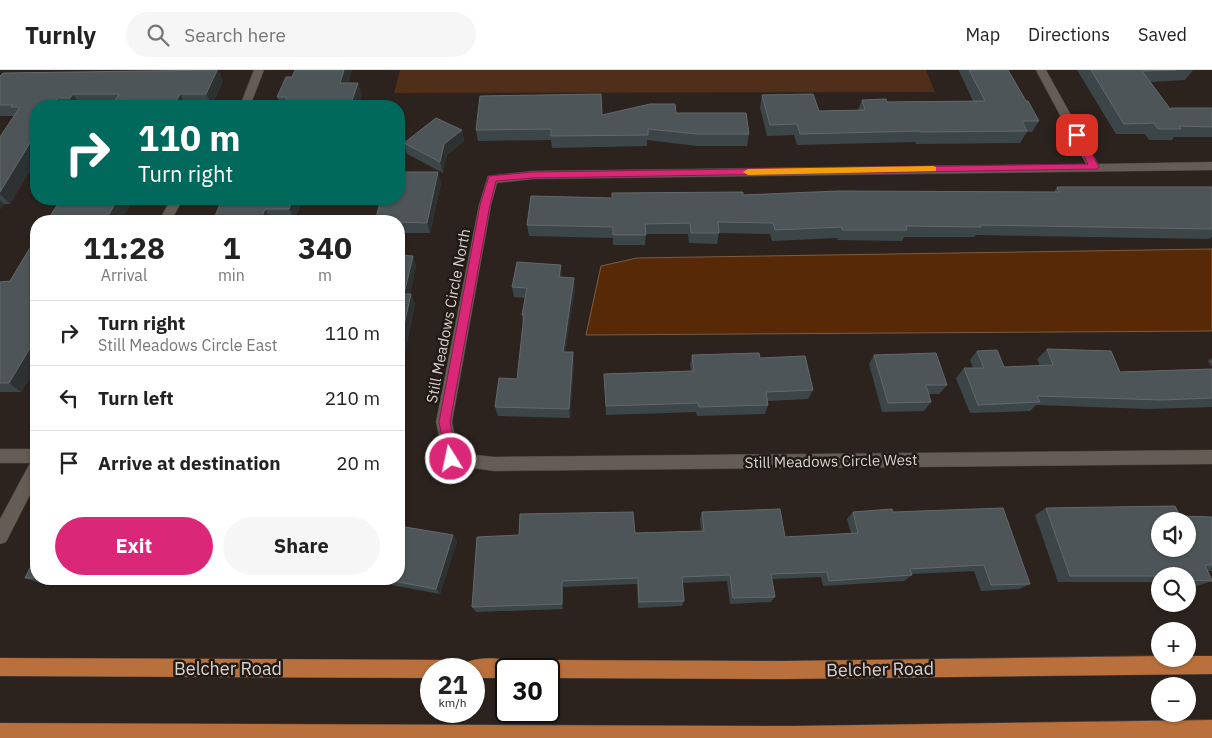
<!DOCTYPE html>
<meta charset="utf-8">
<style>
body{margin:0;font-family:"IBM Plex Sans",sans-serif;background:#f6f6f6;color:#222;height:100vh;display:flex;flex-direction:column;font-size:19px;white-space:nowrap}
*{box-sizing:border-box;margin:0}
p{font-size:16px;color:#767676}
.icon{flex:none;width:28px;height:28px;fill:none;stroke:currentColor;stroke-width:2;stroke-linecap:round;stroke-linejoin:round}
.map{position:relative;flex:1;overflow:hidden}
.panel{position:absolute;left:30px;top:145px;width:375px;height:370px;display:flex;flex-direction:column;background:#fff;border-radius:20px;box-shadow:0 1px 4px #0004}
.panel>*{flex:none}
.top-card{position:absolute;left:30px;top:30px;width:375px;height:105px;border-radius:20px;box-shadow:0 1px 4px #0004;background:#00695c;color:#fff;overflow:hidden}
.buttons{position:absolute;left:1151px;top:442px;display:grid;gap:10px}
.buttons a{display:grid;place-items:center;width:45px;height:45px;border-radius:50%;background:#fff;box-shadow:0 1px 4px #0004;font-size:25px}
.speed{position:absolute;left:420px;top:588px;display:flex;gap:10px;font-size:25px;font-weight:700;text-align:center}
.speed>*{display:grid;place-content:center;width:65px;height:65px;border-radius:50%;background:#fff;box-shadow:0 1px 4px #0004;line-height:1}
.speed small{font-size:12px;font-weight:400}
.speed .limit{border:2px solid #111;border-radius:8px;background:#fff;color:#111}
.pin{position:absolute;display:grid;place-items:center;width:42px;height:42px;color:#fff;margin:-21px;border-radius:10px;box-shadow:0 2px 8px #0006}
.me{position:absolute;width:55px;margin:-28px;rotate:350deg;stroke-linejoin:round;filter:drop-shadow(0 0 4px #0008)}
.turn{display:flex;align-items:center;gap:18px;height:105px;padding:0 25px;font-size:22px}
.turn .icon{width:65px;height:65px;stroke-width:2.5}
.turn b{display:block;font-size:35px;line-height:42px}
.eta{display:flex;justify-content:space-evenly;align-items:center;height:85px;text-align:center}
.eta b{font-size:30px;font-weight:800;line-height:35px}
.action{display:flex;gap:10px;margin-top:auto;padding:10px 25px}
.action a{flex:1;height:58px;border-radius:30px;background:#db2777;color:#fff;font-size:20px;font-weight:800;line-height:58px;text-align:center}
.action a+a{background:#f6f6f6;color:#222}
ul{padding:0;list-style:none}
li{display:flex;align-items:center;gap:15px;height:65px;padding:0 25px;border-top:1px solid #e0e0e0}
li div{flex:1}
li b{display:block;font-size:19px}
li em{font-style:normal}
header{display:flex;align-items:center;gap:30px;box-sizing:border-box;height:70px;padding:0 25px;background:#fff;border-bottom:1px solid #e0e0e0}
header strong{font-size:24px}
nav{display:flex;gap:28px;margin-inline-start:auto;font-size:18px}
.search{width:350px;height:45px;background:#f6f6f6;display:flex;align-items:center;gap:12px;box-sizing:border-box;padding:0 18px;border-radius:28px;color:#767676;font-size:19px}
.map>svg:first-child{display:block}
</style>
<header>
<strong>Turnly</strong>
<div class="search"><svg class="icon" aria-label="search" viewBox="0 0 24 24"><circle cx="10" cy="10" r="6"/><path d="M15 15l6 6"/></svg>Search here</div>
<nav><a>Map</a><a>Directions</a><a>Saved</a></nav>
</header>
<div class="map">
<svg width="1212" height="668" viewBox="0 0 1212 668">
<rect width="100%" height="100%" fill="#2c231e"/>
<path fill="#502f1a" d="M400 0H926L935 22 394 23Z"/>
<path fill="#572907" stroke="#7e5c43" d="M1212 179V261L586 265 601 196 637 188Z"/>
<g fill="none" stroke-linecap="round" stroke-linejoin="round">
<defs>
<path id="minor" d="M254 0H264L250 36H240Z
M1036 0H1046L1098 94 1212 92V100L533 109 497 113 491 135 452 352 458 383 494 387 1212 380V394L494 401 445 394 436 352 479 135 488 106 533 101 1086 94Z
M171 129H183L171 151H159Z
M0 379H36V413L6 472 0 474V449L30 393H0Z"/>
<path id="major" d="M1160 586V589H1188V586H1212V604L783 609 549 608V599H540L542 592 549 590 783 591Z
M0 588 456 590 463 592 465 598 467 592C480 587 500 587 513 592L515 599H506V608H474V599H431V608L0 606Z
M1212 650V668H0V653L792 656Z"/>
</defs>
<use href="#minor" stroke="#47403c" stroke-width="1"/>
<use href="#major" stroke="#47403c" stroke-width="1"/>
<use href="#minor" fill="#665c56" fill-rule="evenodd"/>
<use href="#major" fill="#b9703c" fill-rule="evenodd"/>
</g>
<path fill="#3c4649" d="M218 0 223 11 212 35 186 36H119V35L36 36V90L10 134H4L0 139V67L14 46H0V6Z
M295 0H352L348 13 362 24 358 36H281L277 27 292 7Z
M959 0H1008L1026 31 1039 51 1032 62H1027L1020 73 916 74 915 72 797 75 794 65 767 66 760 37 762 25 819 41 858 40 862 30 887 32 973 31 959 1Z
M1077 0H1193L1185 10 1150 12 1170 39 1171 38H1212V67H1174L1172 70H1149L1145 64H1116Z
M676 43 749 64 747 76H697L647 70V76L552 78 551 70 478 71 476 60 602 45Z
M462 60 464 71 447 85 443 103 407 84 404 73Z
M441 113 430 163H399V151Z
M1057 117H1212V167L1209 169 976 165 974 167H904L902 171 838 170 837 168 772 171 770 164 719 163 717 174 689 173 688 164H646L645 175H613V168L529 166 527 155 743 125 1054 122Z
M61 129H134L120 151H47Z
M302 130 295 150H271V151H213Z
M36 168V298L21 322H0V212L10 211Z
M399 185 413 186 416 196 410 224H411L415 234 405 282H399Z
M561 195V207L575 219 565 282 574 291 570 348 498 346 495 337 517 309 523 253 522 245 525 228 514 227 512 217Z
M1047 279 1120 302 1212 299V337L1149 339 1036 335 1030 341 970 343 956 308 964 298H973L970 290 977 281 1004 297 1040 296 1037 289Z
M692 285 760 288 813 320 808 329 768 331V335L765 344 697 346 696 342 606 345 604 304 691 301 690 295Z
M874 285 947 315 939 324H928L931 332 924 341 882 342 869 294Z
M1212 288V297L1208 291Z
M1046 438 1180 446 1212 447V501H1208L1212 511 1197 516H1188V506H1160V516H1158L1156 512H1058L1035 445Z
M702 442 785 467 851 463 847 449 853 442H893L1030 514 1019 519 981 521 974 501 912 504V505L904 511 823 516 821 507 772 509 775 527 771 532 730 534 727 511 683 513 684 531 682 536 638 538 637 514 563 517V539L476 542 472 537 635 463 701 461 700 449Z
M453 465 457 472 440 524 375 512 371 509H399Z
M36 486V509H130L128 515 40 513 25 508Z"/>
<path fill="#2e3132" d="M218 0 223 11 212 35 206 24Z
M344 0H352L344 24 340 13Z
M358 13 362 24 358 36H350Z
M73 24 81 36H76L70 28Z
M180 24 186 36H177L175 33Z
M58 28 64 36H53Z
M462 60 464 71 447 85 443 103 440 92 444 74Z
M36 63V90L10 134 0 124V122Z
M438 102 441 113 430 163 427 153Z
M118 129H134L120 151H115L109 144Z
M293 129H301L302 130 295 150 289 139Z
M0 130 4 134 0 139Z
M265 139 271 150V151H260Z
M106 144 112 151H102Z
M413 186 416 196 408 234 404 224Z
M561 195 562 205 560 218 559 207Z
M574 208 575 219 564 291 563 282Z
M411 224 415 234 405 282 400 273Z
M36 268V298L21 322 9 313Z
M573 282 574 291 570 348 569 339Z
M453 465 457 472 440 524 436 519Z
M116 509H130L128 515Z
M562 511 563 517V539L562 534Z"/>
<path fill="#4d5558" stroke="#63696a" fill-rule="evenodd" d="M217 0 206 24H180L175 33H169L167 36H124L127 30 115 31 119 24H73L70 28H58L53 36H36V63L0 122V67L20 37H11L13 35H0V6L3 3Z
M295 0H344L340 13H358L350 36H283L287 27H277L286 7H292Z
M969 0H1008L1026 31H1028L1039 51H1022L1027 61 921 62 920 61 800 64 797 54 770 55 762 25 813 24 819 41 865 40 862 30 886 29 887 32 985 31Z
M1091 0H1176L1142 1 1171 40V38H1212V57L1179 56 1181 59H1158L1154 53 1124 54Z
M601 24 602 45 650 34H675L676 43H746L749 64H698L648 59V65L551 66V59L476 60 480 26Z
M436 48 462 60 444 74 440 92 404 73Z
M399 102H438L427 153 399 152V151H375L381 129H399Z
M1057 117H1212V159L980 155 981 157 906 156 907 160H842V157L775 160 773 153 718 152 719 163H691L690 153 645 154 646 165H613V157L527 155 531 126 612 128V123L743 122V125L838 121 1059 122Z
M61 129H118L109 144H106L102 151H47Z
M222 129H293L289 139H265L260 151H213Z
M36 168V268L9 313H0V212L10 211Z
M399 185 413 186 404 224H411L400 273H399Z
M517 192 561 195 559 207 574 208 563 282H573L569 339 495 337 499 308 517 309 524 245H522L527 218 512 217Z
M1047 279 1111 281 1120 302 1212 299V328L1162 330 1037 326 1040 332 978 335 964 298H984L977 281 997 280 1004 297 1053 295Z
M759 283 760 288 805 286 813 320 766 322 768 335 699 337 698 333 606 336 604 304 694 301 692 285Z
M936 283 947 315H926L931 332 888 333 874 285Z
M1175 436 1180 446 1212 447V495H1205L1212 511 1188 510V506H1070L1046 438ZM1160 451H1188V479H1160Z
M1003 438 1030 514 991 515 984 495 910 499 912 505 829 511 827 502 771 504 775 527 733 528 730 505 682 507 684 531 639 532 638 508 562 511V534L472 537 477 467 519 465 520 444 633 442 635 463 704 461 702 442 780 439 785 467 858 463 853 442 892 439 893 442Z
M399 456 453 465 436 519 382 509H399Z
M36 486V508H25Z"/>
<path fill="#db2777" stroke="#8e194d" d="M1077 62 1081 65 1099 97 1098 99 533 108 496 111 490 135 450 352 457 389 455 393 451 395 447 393 439 352 480 135 489 106 533 102 1088 94 1072 65Z"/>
<path fill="#f59e0b" d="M933 96 936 97V101L748 105 743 102 748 99Z"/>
<g text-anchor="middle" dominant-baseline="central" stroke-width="5" stroke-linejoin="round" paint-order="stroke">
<g font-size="15" fill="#d9d3d0" stroke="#221a15">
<text transform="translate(448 246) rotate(-79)">Still Meadows Circle North</text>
<text transform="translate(831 391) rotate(-1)">Still Meadows Circle West</text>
</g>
<g font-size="18" fill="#d9d3d0" stroke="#221a15">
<text x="228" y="598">Belcher Road</text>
<text transform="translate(880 599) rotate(-1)">Belcher Road</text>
</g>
</g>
</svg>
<div class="buttons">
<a><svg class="icon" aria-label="sound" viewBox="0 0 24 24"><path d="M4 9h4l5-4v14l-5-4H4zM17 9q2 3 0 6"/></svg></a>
<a><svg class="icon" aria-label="search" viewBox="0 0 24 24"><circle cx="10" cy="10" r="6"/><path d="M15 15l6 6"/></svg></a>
<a>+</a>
<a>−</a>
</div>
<div class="speed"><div>21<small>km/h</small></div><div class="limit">30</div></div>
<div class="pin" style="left:1077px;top:65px;background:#d93025"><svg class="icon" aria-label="arrive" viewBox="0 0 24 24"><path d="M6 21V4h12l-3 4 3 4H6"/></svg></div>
<svg class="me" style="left:451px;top:389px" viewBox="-20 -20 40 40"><circle r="17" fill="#db2777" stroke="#fff" stroke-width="3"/><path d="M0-11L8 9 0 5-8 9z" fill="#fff"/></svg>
<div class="top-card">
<div class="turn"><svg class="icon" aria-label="right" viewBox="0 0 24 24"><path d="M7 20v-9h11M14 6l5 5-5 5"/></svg><div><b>110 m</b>Turn right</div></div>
</div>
<section class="panel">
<div class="eta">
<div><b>11:28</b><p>Arrival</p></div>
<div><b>1</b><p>min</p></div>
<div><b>340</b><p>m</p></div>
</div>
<ul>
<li><svg class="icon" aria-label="right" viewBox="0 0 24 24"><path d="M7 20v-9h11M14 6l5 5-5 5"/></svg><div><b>Turn right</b><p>Still Meadows Circle East</p></div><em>110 m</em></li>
<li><svg class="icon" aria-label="left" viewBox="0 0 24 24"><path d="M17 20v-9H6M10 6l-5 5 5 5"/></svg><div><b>Turn left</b></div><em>210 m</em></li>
<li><svg class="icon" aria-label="arrive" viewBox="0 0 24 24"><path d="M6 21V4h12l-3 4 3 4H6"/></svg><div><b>Arrive at destination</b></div><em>20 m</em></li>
</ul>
<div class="action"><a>Exit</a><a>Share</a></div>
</section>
</div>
